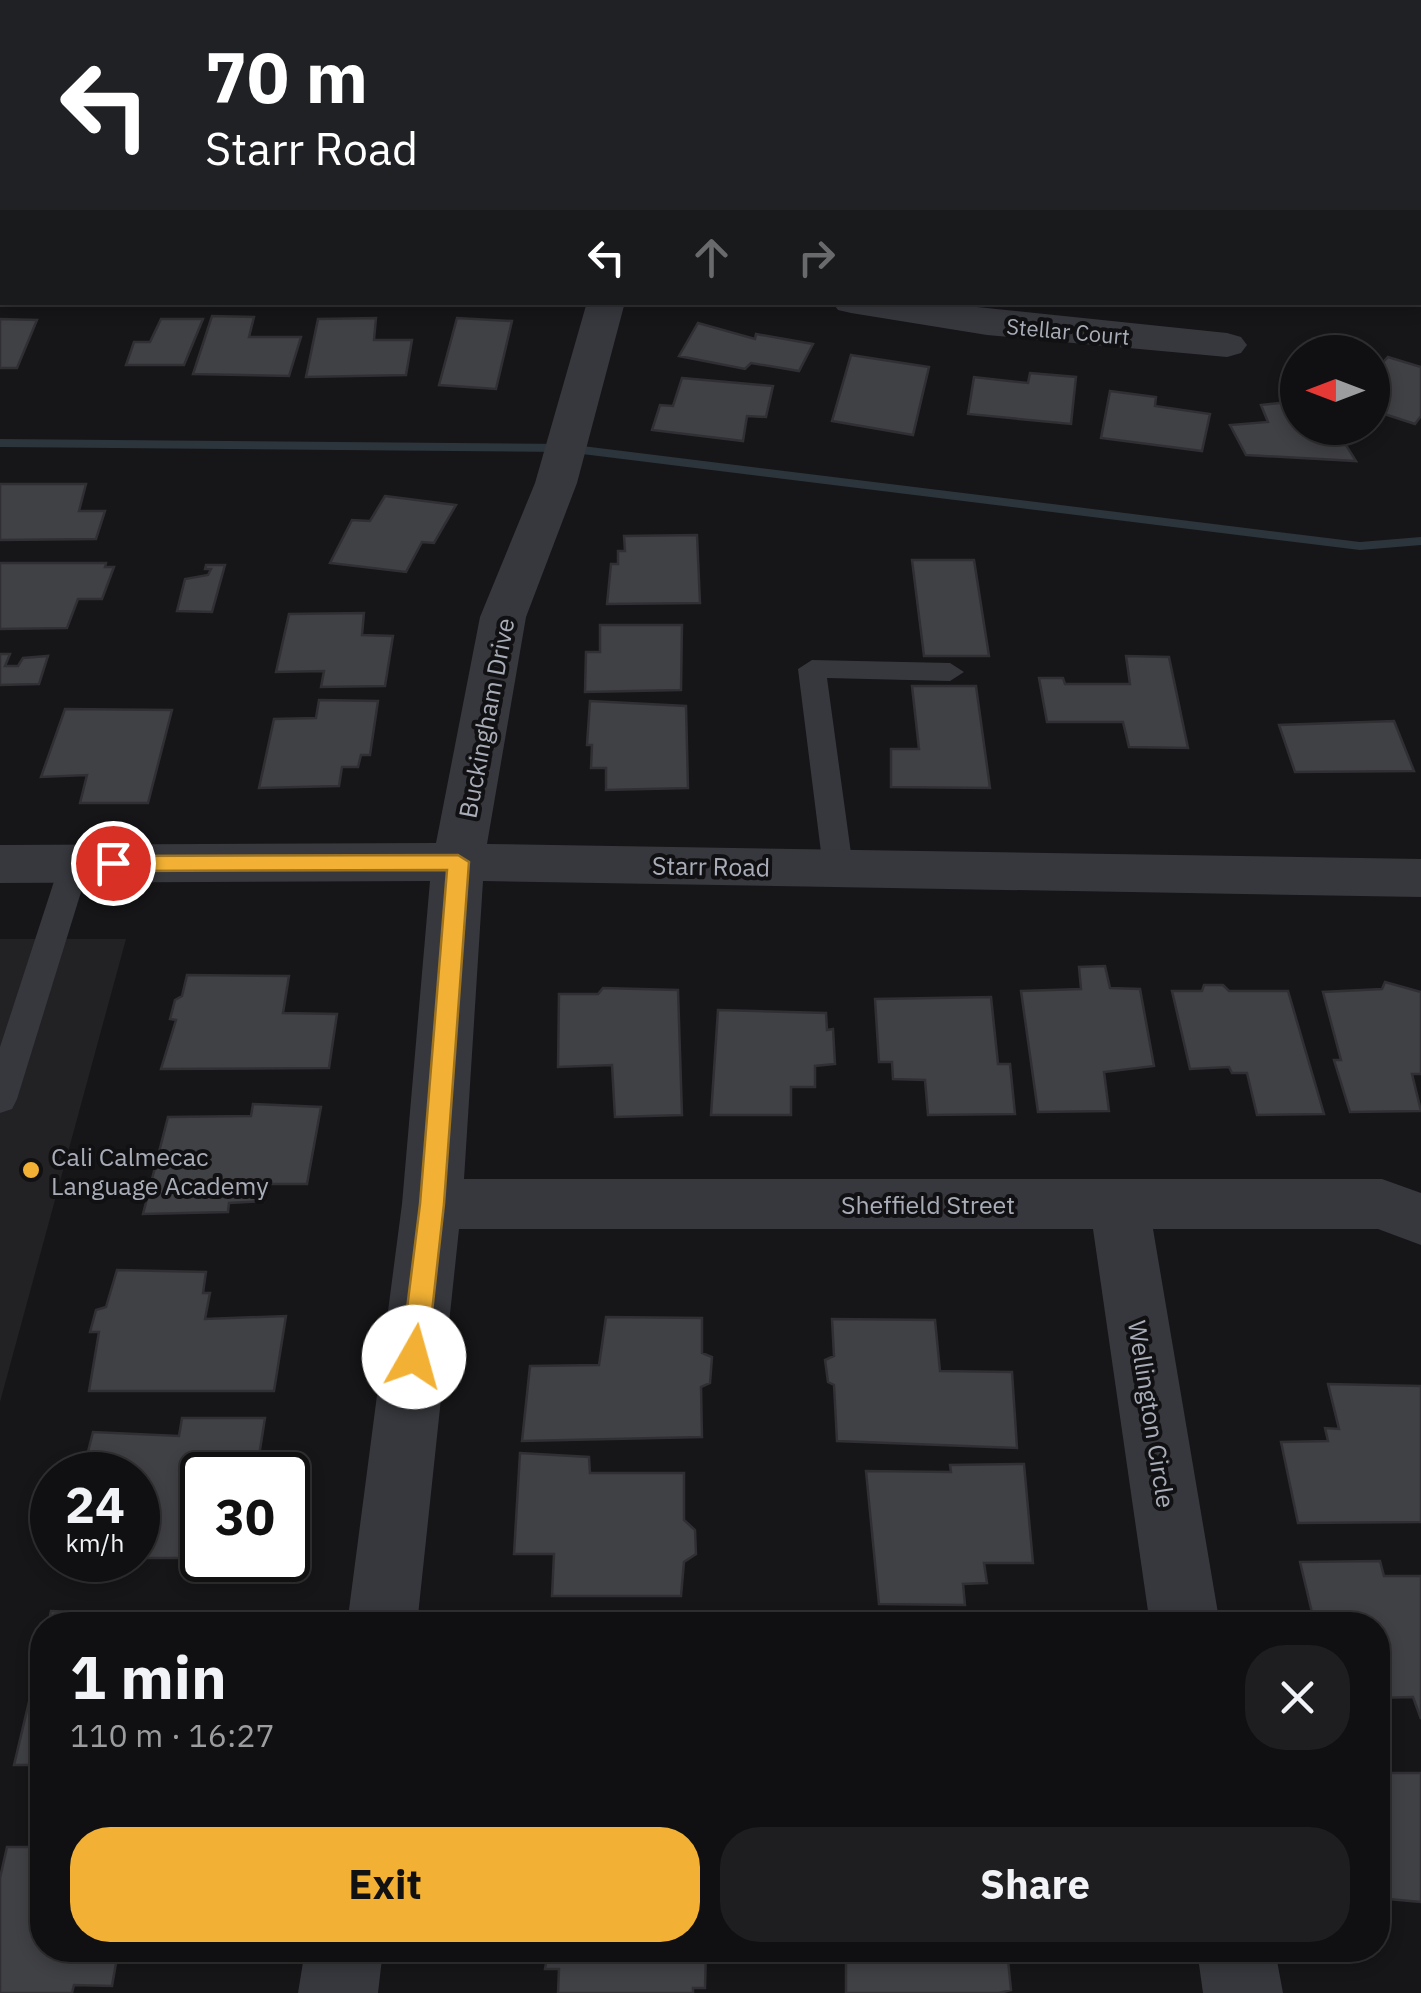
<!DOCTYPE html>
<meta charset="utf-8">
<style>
body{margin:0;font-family:"IBM Plex Sans",sans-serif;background:#1e1e20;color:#f1f3f6;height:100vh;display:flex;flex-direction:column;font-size:38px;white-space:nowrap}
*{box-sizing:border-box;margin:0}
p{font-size:32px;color:#9c9d9f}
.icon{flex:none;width:55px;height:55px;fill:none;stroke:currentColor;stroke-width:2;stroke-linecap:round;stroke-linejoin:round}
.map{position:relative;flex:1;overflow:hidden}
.sheet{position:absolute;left:30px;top:1612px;width:1360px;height:350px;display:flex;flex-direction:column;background:#101012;border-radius:40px;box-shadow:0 5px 15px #0003,0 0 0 2px #303032}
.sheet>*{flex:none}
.top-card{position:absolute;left:0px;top:0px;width:1422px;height:305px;box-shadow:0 5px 15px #0003,0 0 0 2px #303032;background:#202124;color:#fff;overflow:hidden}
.needle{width:65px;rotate:270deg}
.buttons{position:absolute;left:1280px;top:335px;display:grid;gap:20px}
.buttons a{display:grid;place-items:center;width:110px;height:110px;border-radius:50%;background:#101012;box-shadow:0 5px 15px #0003,0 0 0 2px #303032;font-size:50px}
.speed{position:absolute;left:30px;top:1452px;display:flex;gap:20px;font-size:50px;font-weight:700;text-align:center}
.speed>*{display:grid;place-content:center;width:130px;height:130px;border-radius:50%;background:#101012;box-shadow:0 5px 15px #0003,0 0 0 2px #303032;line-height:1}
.speed small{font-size:25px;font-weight:400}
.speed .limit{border:5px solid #111;border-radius:15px;background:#fff;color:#111}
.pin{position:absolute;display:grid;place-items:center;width:85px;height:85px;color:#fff;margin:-42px;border:5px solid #fff;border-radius:50%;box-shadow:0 2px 10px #0007}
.me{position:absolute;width:110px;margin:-55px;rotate:7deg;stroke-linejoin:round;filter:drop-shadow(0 0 8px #0008)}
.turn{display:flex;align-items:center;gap:35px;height:210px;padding:0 40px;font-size:45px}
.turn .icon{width:130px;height:130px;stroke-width:2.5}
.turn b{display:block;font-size:70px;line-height:85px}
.lanes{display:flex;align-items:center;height:95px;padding:0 40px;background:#0003;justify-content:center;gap:50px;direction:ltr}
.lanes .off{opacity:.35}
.round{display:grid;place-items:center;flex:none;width:105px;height:105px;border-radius:40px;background:#1e1e20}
.head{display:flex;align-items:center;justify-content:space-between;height:170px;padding:0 40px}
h1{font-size:60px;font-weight:700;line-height:75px}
.action{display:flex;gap:20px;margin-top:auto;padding:20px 40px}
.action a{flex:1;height:115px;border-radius:40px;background:#f2b134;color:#111;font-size:40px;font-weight:700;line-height:115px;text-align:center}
.action a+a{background:#1e1e20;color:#f1f3f6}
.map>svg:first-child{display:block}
</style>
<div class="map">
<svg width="1421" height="1993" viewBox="0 0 1421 1993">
<rect width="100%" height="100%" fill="#161618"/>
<path fill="#222225" d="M0 939H126L0 1402Z"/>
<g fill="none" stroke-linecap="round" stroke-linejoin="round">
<path fill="#2c353c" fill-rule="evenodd" d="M0 439 566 444 1360 542 1421 537V545L1360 550 566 452 0 447Z"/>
</g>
<path fill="#404145" stroke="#303034" stroke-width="2.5" d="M212 316 254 317 249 337H301L289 376 193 374Z
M376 318 374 340H412L406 375 306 377 318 319Z
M457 318 512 321 496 389 439 385Z
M0 319 37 320 17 368H0Z
M161 319H203L184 365H126L134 342H150Z
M698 323 755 339 756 334 813 344 799 371 751 363 745 369 679 356Z
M851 355 929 367 913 435 832 421Z
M1388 357 1421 367V416L1415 424 1372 410V374Z
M1030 373 1076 377 1071 424 968 414 974 377 1028 383Z
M682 378 773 386 766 417 747 416 743 441 652 430 660 405 673 406Z
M1110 391 1156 397 1155 406 1210 414 1202 451 1101 438Z
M1289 402 1298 412V428H1315L1320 435 1339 434 1356 461 1246 455 1230 425 1268 422 1261 405Z
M0 484H86L79 511H105L96 539 0 540Z
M385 496 456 505 434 543 422 542 406 572 330 563 352 520 370 521Z
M697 535 700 603 607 604 611 564H618V551H625L624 536Z
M912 560H974L989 656H924Z
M0 563H106L105 567H114L102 599H78L67 628 0 629Z
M206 565H225L212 612 177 611 185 579 208 575 211 569H205Z
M364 613 362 635 393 636 385 686 321 687 324 671 276 672 289 614Z
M600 625H682L681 690 585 692 586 652H600Z
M0 654H10L5 666H18L23 658 48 656 39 684 0 685Z
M1126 656 1169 657 1188 748 1129 747 1123 722H1047L1039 678H1063L1065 684H1130Z
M912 686H976L990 788 891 787V749H919Z
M319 700 378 701 370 755H361L358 767H342L339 786 259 788 274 719 316 718Z
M590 701 686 706 688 788 606 790V768H591L592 745H587Z
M65 709 172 710 148 803H80L87 775 41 777Z
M1394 721 1414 771 1295 772 1279 725Z
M1105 966 1110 988 1140 989 1154 1066 1104 1072 1109 1111 1038 1112 1021 991 1081 989 1079 967Z
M187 975 289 976 283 1013 337 1014 329 1068 161 1069 176 1020 170 1019 175 1000 182 996Z
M1385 982 1421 992V1074H1412L1421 1111 1350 1112 1334 1060H1341L1323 992 1382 989Z
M1204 985H1223L1229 991H1288L1324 1114 1257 1115 1247 1073H1232L1229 1067 1190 1069 1172 991H1202Z
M603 988 678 990 682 1115 615 1117 612 1065 558 1067 559 994H598Z
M991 997 998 1064H1010L1015 1114 928 1115 925 1080 893 1079 892 1062H879L875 999Z
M718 1010 826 1013 827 1030 833 1029 835 1064 815 1066V1087H791V1115H711Z
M253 1104 321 1107 307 1184H267L264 1201 229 1203 228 1212 143 1214 168 1117 251 1116Z
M117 1270 206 1272 203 1293H210L205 1319 286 1316 274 1391H89L99 1332H90L96 1310 106 1307Z
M606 1317 702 1318V1353L712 1357 710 1383 701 1387 702 1437 522 1441 530 1366 599 1365Z
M832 1319 935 1320 940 1371 1012 1372 1017 1448 837 1441 834 1385 828 1382 825 1360 834 1356Z
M1328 1384 1421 1386V1522L1298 1523 1281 1442 1328 1441 1325 1428 1339 1429Z
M182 1418H265L256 1475H202V1514H189L179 1558H138V1475H82L93 1432 179 1436Z
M520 1453 589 1457 590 1473H684V1520L695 1530 696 1554 684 1562 681 1596H552L554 1554H514Z
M1024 1464 1033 1563H984L987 1583 963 1584 965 1605 879 1604 866 1471 951 1472 950 1465Z
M1380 1561 1384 1576H1421V1719L1413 1697 1378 1698V1625H1315L1300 1562Z
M51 1611 140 1615 138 1625H48Z
M42 1647V1765H14Z
M1378 1773H1421V1902L1378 1898Z
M7 1847H42V1950L152 1952H118L112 1986 74 1985 72 1993H0V1878Z
M524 1950H706L705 1988H693V1993H558L559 1969H545L548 1951Z
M855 1950H1070L1071 1959 1008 1960 1011 1990 999 1993H846V1958Z"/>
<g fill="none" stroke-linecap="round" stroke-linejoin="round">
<path fill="#37383d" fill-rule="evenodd" d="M812 660 950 663 964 672 950 681 827 678 853 868 849 876H827L823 868 798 669Z
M75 852 86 855 90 863 17 1099 12 1109 0 1113V1047L60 863 64 855Z"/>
<path fill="#37383d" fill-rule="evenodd" d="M427 0H457V2H427Z
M0 262H2V284H0Z
M587 302H625L577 483 526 617 487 844 1421 859V897L483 881 464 1179H1382L1421 1193V1245L1378 1229H1153L1220 1625H1150L1093 1229H459L417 1625H347L402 1204 430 881 0 883V845L436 843 480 617 535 483Z
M832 302H929L1227 333 1241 337 1247 345 1241 353 1227 357 987 335 851 313 838 310Z
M305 1950H383L378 1993H298Z
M1197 1950H1275L1283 1993H1203Z"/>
<path stroke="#45474d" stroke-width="55" d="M1413 0 1415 2"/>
</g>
<path fill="#f2b134" stroke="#9d7322" stroke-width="2.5" d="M458 855 469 862 444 1204 427 1357 423 1365 414 1369 404 1365 401 1357 420 1204 447 870 113 871 103 863 113 856Z"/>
<circle fill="#f2b134" stroke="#111113" stroke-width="4" cx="31" cy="1170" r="10"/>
<g text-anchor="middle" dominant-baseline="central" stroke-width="8" stroke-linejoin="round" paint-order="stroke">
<g font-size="22" fill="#a8adb8" stroke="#111113">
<text transform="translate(1068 331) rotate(5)">Stellar Court</text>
</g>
<g font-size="25" fill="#a8adb8" stroke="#111113">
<text transform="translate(486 718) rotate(-79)">Buckingham Drive</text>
<text transform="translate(711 866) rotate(1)">Starr Road</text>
<text x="928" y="1204">Sheffield Street</text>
<text transform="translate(1152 1414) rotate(81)">Wellington Circle</text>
</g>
<g font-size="25" fill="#a8adb8" stroke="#111113" text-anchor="start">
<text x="51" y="1156">Cali Calmecac<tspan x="51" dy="29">Language Academy</tspan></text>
</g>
</g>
</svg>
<div class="buttons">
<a><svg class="needle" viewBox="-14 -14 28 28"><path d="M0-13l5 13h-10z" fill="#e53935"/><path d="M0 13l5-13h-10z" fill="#9c9d9f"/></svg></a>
</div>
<div class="speed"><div>24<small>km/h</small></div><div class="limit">30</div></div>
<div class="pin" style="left:113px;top:863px;background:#d93025"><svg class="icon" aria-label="arrive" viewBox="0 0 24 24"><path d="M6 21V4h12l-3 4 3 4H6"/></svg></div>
<svg class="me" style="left:414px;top:1357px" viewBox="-20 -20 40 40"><circle r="19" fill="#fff"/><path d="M0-13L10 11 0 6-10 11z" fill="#f2b134"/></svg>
<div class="top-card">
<div class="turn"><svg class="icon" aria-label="left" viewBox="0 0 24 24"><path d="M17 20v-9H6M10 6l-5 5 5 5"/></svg><div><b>70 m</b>Starr Road</div></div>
<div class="lanes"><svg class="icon" aria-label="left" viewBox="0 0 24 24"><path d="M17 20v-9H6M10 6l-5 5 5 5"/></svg><svg class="icon off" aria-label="ahead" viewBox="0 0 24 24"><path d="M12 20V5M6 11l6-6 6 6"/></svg><svg class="icon off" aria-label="right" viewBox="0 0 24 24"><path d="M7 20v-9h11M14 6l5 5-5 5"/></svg></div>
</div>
<section class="sheet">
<div class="head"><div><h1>1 min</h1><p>110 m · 16:27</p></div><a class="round"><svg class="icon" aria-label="close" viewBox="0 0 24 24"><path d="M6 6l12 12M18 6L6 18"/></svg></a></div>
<div class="action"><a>Exit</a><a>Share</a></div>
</section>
</div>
